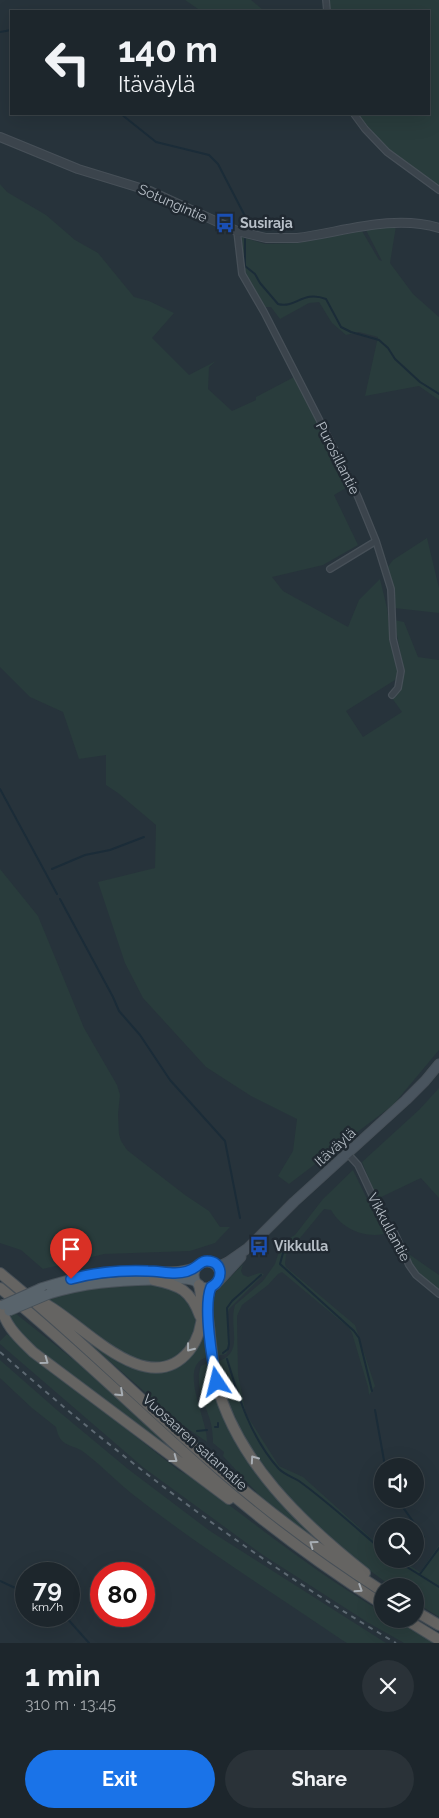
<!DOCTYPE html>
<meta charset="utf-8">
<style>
body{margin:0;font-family:Raleway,sans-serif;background:#2a3238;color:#f1f3f6;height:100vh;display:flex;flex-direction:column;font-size:19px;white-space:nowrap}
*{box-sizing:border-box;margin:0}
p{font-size:16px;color:#a0a5a9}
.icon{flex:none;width:28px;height:28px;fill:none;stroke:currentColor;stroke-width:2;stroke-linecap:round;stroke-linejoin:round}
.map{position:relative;height:1643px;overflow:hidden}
.drawer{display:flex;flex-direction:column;background:#1d262c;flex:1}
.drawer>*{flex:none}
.hud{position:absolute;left:10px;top:10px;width:420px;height:105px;border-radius:0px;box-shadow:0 5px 20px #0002,0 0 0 1px #3b4348;background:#1d262c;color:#f1f3f6;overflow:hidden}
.buttons{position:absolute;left:374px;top:1458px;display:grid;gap:10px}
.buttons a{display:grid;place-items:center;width:50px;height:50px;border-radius:50%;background:#1d262c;box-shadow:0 5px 20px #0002,0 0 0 1px #3b4348;font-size:25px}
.speed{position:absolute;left:15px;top:1562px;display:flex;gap:10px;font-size:25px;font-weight:700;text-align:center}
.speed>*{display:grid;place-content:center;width:65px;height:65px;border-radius:50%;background:#1d262c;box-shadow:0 5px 20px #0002,0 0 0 1px #3b4348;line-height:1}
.speed small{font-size:12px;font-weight:400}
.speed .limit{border:8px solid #d22;background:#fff;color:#111}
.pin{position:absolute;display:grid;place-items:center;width:42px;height:42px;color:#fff;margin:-51px -21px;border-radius:50% 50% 50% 0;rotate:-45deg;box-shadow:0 0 5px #0007}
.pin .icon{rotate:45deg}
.me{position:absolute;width:55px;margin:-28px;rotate:350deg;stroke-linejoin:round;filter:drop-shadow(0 0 4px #0008)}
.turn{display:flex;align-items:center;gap:18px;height:105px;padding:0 25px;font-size:22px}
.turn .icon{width:65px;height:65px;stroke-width:2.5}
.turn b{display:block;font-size:35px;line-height:42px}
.round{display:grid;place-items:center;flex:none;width:52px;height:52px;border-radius:26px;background:#2a3238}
.overview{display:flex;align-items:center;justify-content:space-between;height:85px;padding:0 25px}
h1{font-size:30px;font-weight:700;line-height:38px}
.primary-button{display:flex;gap:10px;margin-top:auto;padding:10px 25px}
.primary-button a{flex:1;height:58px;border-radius:30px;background:#1a73e8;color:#fff;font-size:20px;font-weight:700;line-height:58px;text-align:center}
.primary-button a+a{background:#2a3238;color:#f1f3f6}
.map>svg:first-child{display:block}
</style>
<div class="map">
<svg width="439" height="1643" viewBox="0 0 439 1643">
<rect width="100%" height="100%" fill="#27333b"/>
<path fill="#293c3c" d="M185 0H251L262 9 261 11H201Z
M328 0H439V186L388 150 368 129 357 114H429V11H329Z
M0 184 7 192 46 215 75 240 98 253 134 297 149 301 174 313 152 338 189 375 216 361 209 367 208 389 232 411 256 400V397L296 376 338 458 331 462 346 488 334 495 358 545 323 565 272 577 283 591 348 627 359 600 380 579 387 608 391 639 399 671 398 678 346 711 363 737 402 712 392 698 400 690 404 671 394 620 404 622 418 657 439 660V1050L393 1105 289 1184 278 1176 293 1151 297 1119 251 1096 206 1067 143 998 125 963 98 882 155 868 156 825 118 793 106 785V755L79 759 63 712 30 697 0 667Z
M396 226 390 263 413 294 439 317V400L419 386 365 396 378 337 359 332 346 335 332 323 319 302 309 303 280 319 271 307H265L250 283 244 268 240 239 242 237 265 244 298 243 362 231 379 260 382 261 366 230Z
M427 538 439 588V613L394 608 387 568 393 560Z
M0 869 38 916 84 1028 117 1085 120 1095 118 1114 119 1134 121 1141 127 1150 185 1195 209 1211 220 1227H230L215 1243 190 1251 104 1254 43 1269 21 1250 0 1243Z
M439 1088V1198L421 1178 377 1199 362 1162 420 1109Z
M353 1170 384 1234C364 1238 342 1229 331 1210L324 1209 286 1255 285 1264 286 1267 355 1325 375 1386 369 1395 368 1387 352 1333 349 1328 282 1272 278 1274 268 1285 242 1305 237 1316 238 1375 246 1414 279 1466 303 1477 382 1548V1559H399L420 1572 439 1545V1617L415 1602V1586H391L358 1562 313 1524 274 1481 257 1457 234 1421 220 1382 216 1362C246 1353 228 1329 235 1305L263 1281 275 1264 282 1242 295 1235 323 1199Z
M403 1250 439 1275V1290C422 1277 413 1269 403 1250Z
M243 1264 241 1271 243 1275 248 1277 259 1273 264 1274 229 1309C225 1324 235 1340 226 1354L216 1356 211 1302 216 1292Z
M139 1284C147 1284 157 1283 166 1285 169 1286 173 1289 176 1291 180 1293 186 1296 188 1299 211 1332 176 1374 140 1361 107 1350 75 1320 47 1300 77 1289 107 1287 139 1284Z
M15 1313 93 1375 182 1458 46 1356 20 1333 6 1316Z
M204 1316 208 1357C176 1364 208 1419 207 1442L184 1426 83 1338 124 1362 177 1366 187 1359 201 1341 204 1332Z
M7 1334 178 1470 193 1478C255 1524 316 1573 382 1612V1619H394L435 1643H404L367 1622 263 1555 144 1468 0 1344V1341Z
M0 1360 57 1410 128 1469 210 1531 386 1643H347L342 1640C272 1592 198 1546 131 1493 115 1480 101 1465 85 1453 73 1443 60 1449 56 1427L32 1408 0 1378Z
M210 1362 233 1435 327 1546 295 1524 260 1496 223 1456 224 1452 213 1443C213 1435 212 1427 210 1420 205 1403 194 1384 201 1366Z"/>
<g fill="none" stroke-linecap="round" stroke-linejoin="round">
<path stroke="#1b2c38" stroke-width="2" d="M0 32 11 30
M121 114 156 142 209 155 218 164 246 218V229
M245 239V266L255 274 260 283 278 304C296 309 302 290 326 299L341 327 351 332 379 340 388 348 395 359 420 382 439 394
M0 789 57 894
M52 869 85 855 110 850 144 837
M60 899 113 997 119 1011 140 1035 170 1080 225 1141 240 1218
M286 1242 280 1264 354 1331 359 1338 372 1391
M223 1353 228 1349 229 1344 227 1308 232 1301 261 1275
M227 1359C239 1399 251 1438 279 1469 285 1475 293 1477 299 1481 328 1502 355 1527 382 1550
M375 1410 385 1466
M215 1427H218V1423
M197 1431 207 1430
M397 1499 424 1537
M394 1559 439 1587
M420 1574 439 1548
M0 1581 26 1593
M65 1616 89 1643"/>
<defs>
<path id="minor" d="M326 0 327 11
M354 114 365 129 387 152 439 190
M237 231 242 274 264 312 339 458 358 497 376 541 391 589 393 639 401 671 398 688 392 695
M330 569 376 541
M348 1154 358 1165 381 1214 395 1234 409 1265 416 1275 439 1294"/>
<path id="tertiary" d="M0 137 78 169 150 191 237 231 266 238H297C343 232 393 214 439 228"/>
<path id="secondary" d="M216 1265H222L228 1262 248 1248 294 1202 406 1100 425 1081 439 1064
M219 1281 241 1257"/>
<path id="primary" d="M194 1275a13 13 0 1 1 26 0a13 13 0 1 1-26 0Z
M41 1288C69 1279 95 1273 124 1271 148 1270 173 1276 196 1267
M49 1294C85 1283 115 1281 153 1280 167 1280 182 1276 195 1281"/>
<path id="trunk" d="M0 1273C79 1337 150 1410 227 1476 276 1518 328 1556 382 1591
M154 1280C180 1285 191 1291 200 1316
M211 1287C204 1302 209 1320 210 1336 212 1351 213 1366 216 1381 236 1461 303 1524 365 1573
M0 1288C75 1349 143 1417 215 1480 268 1526 324 1567 382 1604
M44 1303C81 1322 147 1402 189 1351 204 1332 204 1307 199 1285
M3 1305C0 1322 23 1342 33 1352L229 1499
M415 1611 439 1625
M405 1619 439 1640"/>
</defs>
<use href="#minor" stroke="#475058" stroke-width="8"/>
<use href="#tertiary" stroke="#475058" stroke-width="10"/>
<use href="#secondary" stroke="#475058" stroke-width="11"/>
<use href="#primary" stroke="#475058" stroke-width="11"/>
<use href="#trunk" stroke="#464f57" stroke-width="12"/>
<use href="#minor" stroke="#3b444c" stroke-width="5.5"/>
<use href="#tertiary" stroke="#3b444c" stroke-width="8"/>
<use href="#secondary" stroke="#49545e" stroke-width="9"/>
<use href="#primary" stroke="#59646c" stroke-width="9"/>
<use href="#trunk" stroke="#656462" stroke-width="10"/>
<path stroke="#5d6972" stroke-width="2" stroke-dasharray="5 5" stroke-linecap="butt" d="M0 1352C123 1461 254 1560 396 1643"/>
<defs>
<path id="primary-bridge" d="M3 1305 41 1288
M9 1311 49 1294"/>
</defs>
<use href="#primary-bridge" stroke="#475058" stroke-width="11" stroke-linecap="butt"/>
<use href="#primary-bridge" stroke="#59646c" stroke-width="9"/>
</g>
<defs><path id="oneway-chevron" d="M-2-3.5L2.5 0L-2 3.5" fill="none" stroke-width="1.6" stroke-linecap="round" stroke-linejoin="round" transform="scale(1.25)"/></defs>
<g stroke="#a7adb3">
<use href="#oneway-chevron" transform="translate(190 1348) rotate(128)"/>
<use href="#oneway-chevron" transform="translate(45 1361) rotate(36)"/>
<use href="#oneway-chevron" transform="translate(120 1393) rotate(43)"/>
<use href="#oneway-chevron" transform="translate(174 1459) rotate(37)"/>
<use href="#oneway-chevron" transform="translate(254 1459) rotate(-125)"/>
<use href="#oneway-chevron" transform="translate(313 1544) rotate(-144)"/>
<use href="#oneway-chevron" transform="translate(359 1589) rotate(33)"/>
</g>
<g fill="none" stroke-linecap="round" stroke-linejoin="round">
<defs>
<path id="route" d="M71 1279C96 1272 122 1270 148 1271 157 1271 166 1273 175 1273 182 1273 191 1271 197 1266 200 1264 202 1261 207 1261 223 1261 224 1280 211 1287 203 1306 212 1361 217 1382"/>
</defs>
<use href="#route" stroke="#114b97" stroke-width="12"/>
<use href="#route" stroke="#1a73e8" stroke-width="9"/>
</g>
<defs>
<symbol id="bus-bare" viewBox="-9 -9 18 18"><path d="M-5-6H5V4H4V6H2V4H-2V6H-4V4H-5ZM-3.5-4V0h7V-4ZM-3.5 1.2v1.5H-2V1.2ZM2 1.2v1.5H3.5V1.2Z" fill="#1a4fb4" stroke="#202931" stroke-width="2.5" paint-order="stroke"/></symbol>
</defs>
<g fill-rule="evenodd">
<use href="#bus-bare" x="211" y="209" width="28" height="28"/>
<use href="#bus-bare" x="245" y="1232" width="28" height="28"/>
</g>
<g text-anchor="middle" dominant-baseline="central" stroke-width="5" stroke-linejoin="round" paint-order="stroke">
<g font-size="14" fill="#b7bfc7" stroke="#202931">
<text transform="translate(173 203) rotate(24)">Sotungintie</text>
<text transform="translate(338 458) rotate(63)">Purosillantie</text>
<text transform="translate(335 1147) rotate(-42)">Itäväylä</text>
<text transform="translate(389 1227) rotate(62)">Vikkullantie</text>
<text transform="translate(195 1442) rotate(42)">Vuosaaren satamatie</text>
</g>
<g font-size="14" font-weight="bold" fill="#b7bfc7" stroke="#202931" text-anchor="start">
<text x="240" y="223">Susiraja</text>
<text x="274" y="1246">Vikkulla</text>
</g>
</g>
</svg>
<div class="buttons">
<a><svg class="icon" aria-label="sound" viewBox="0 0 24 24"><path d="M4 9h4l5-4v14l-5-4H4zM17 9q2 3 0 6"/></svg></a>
<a><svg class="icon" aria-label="search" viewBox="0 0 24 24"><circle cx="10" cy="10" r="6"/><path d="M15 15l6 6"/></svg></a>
<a><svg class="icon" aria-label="layers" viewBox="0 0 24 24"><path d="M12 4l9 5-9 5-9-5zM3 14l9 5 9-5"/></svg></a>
</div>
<div class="speed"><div>79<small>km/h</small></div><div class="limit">80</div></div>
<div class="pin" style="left:71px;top:1279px;background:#d93025"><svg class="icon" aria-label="arrive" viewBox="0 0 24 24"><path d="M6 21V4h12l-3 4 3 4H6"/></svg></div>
<svg class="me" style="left:217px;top:1382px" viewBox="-20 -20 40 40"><path d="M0-17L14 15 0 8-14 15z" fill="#1a73e8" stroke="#fff" stroke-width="4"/></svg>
<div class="hud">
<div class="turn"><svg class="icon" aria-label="left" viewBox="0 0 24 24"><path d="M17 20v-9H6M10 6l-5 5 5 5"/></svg><div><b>140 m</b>Itäväylä</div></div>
</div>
</div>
<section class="drawer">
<div class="overview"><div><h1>1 min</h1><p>310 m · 13:45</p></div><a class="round"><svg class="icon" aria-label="close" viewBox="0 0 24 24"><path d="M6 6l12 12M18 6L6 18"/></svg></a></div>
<div class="primary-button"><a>Exit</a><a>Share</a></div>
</section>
